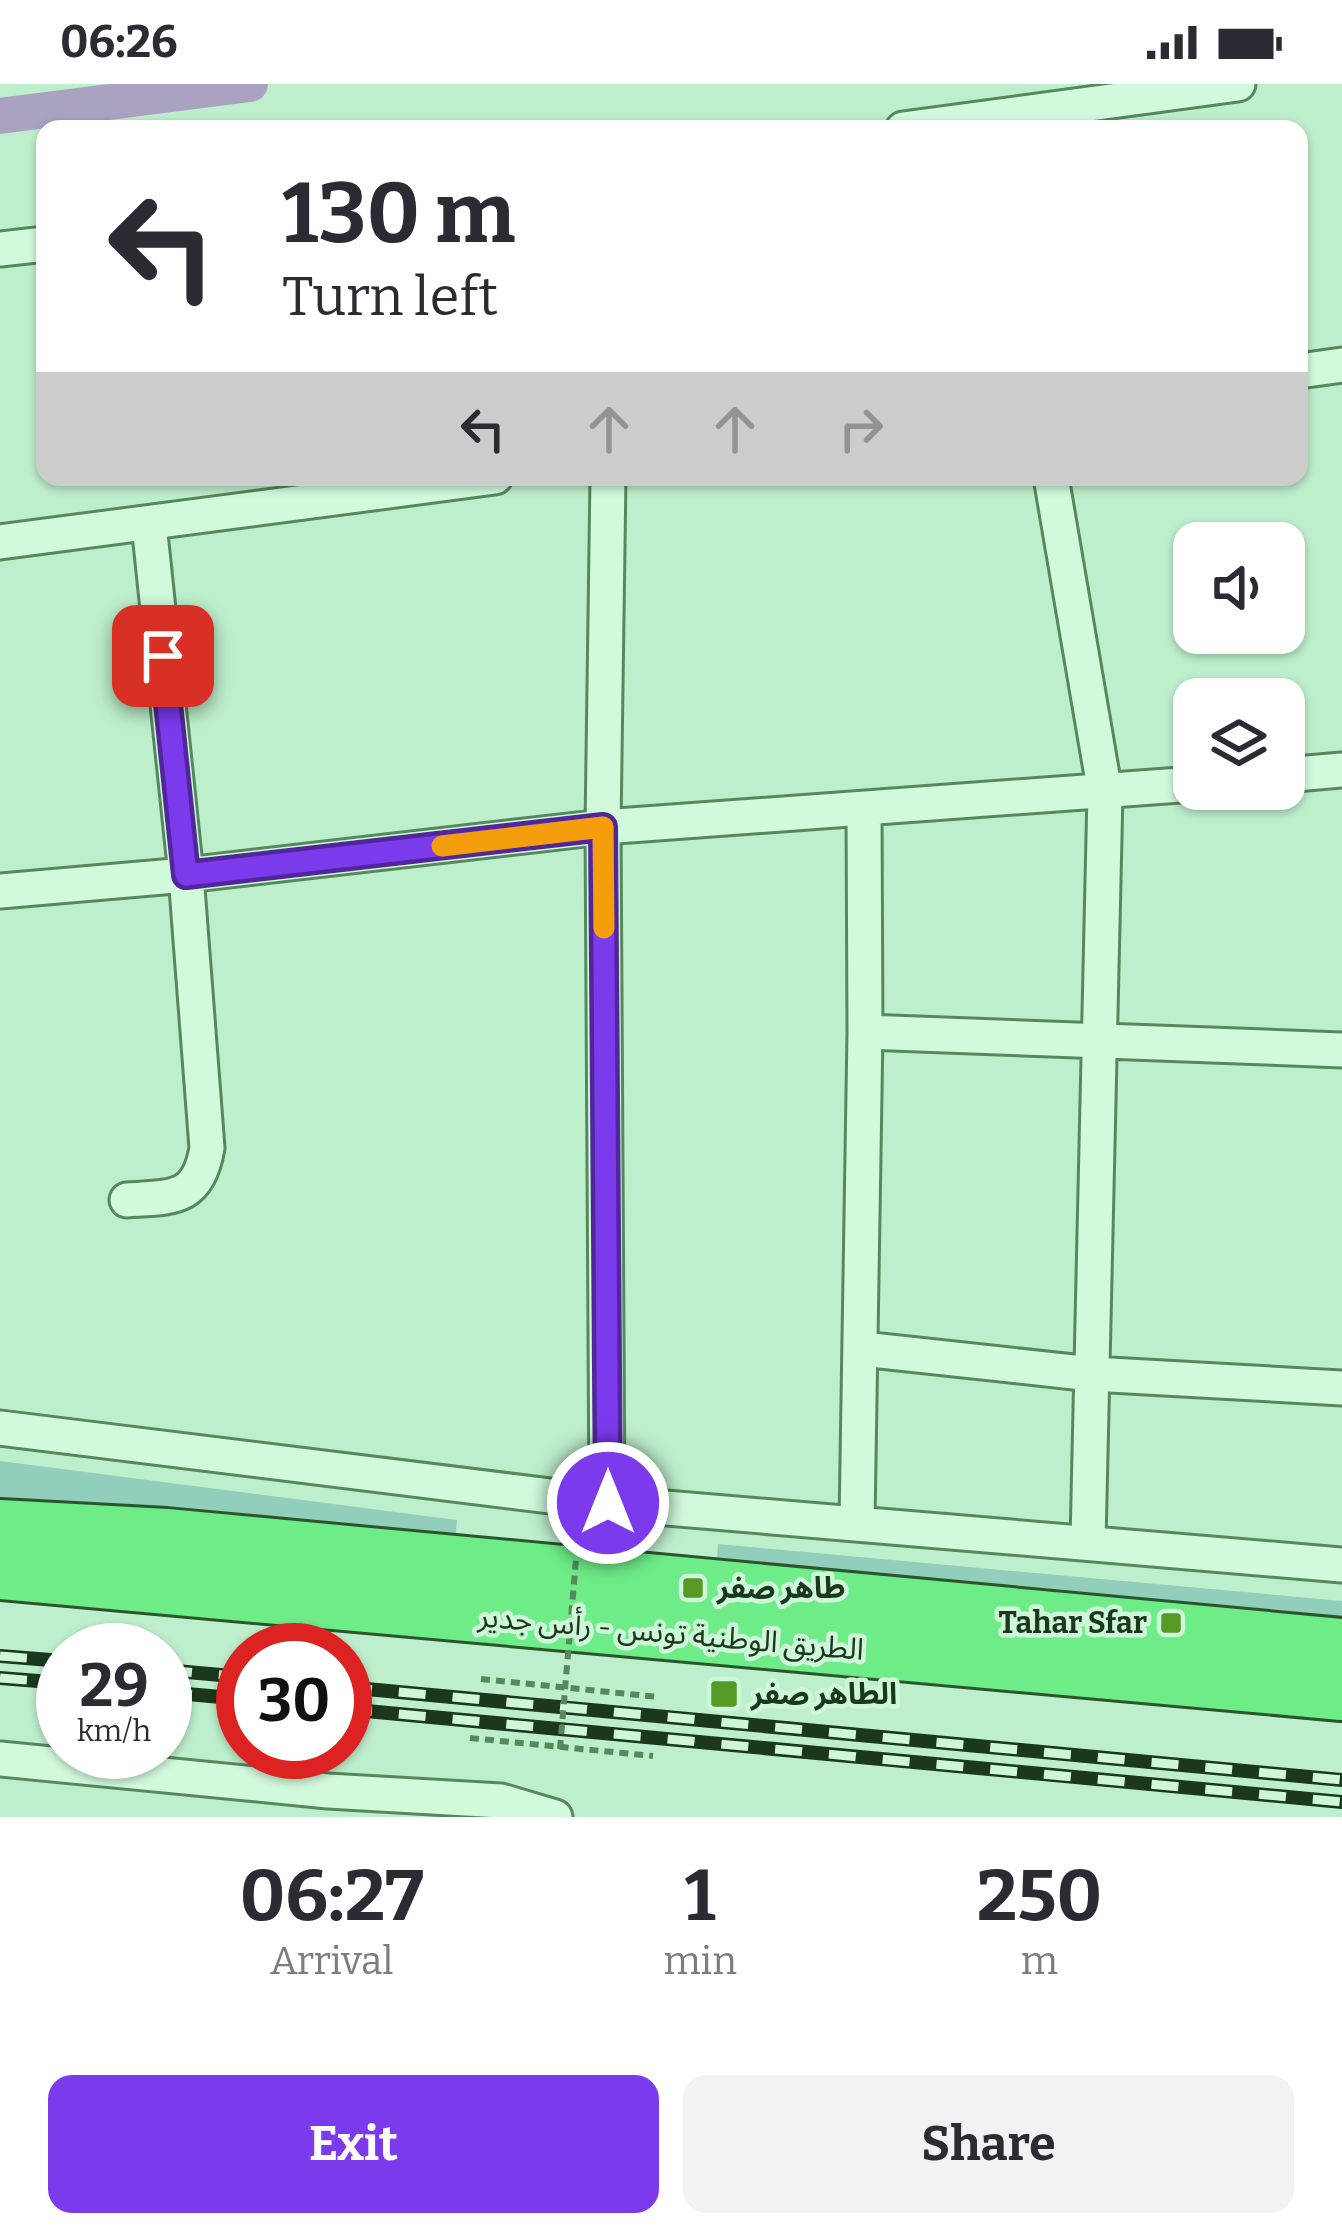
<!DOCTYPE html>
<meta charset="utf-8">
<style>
body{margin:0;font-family:Bitter,"Noto Sans Arabic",serif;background:#f2f2f3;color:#2b2b33;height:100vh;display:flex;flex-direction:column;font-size:45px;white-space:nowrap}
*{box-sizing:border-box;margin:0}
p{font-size:39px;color:#7c7c81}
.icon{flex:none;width:66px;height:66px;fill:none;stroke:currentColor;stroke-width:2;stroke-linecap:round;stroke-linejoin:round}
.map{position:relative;height:1733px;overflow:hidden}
.panel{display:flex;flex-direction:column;background:#fff;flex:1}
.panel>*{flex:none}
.hud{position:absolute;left:36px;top:36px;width:1272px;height:366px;border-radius:24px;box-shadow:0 3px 9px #0004;background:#fff;color:#2b2b33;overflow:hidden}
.controls{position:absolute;left:1173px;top:438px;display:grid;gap:24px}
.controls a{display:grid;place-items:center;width:132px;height:132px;border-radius:24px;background:#fff;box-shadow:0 3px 9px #0004;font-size:60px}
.speed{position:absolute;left:36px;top:1539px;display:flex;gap:24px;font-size:60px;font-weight:700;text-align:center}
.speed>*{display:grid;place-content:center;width:156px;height:156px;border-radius:50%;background:#fff;box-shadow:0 3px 9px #0004;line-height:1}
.speed small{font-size:30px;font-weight:400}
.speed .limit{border:18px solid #d22;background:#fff;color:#111}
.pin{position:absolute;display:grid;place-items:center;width:102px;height:102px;color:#fff;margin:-51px;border-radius:24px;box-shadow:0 6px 18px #0006}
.me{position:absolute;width:132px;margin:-66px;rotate:0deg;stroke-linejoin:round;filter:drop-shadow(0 0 9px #0008)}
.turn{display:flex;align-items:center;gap:42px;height:252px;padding:0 48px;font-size:54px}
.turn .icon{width:156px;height:156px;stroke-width:2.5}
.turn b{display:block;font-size:84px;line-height:102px}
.lanes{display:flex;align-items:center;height:114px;padding:0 48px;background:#0003;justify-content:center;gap:60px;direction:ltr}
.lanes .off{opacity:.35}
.eta{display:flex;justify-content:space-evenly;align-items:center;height:204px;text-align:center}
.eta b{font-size:72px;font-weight:700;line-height:84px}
.primary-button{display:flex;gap:24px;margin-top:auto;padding:24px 48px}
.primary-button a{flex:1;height:138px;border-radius:24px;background:#7c3aed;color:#fff;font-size:48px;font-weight:700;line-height:138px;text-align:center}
.primary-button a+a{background:#f2f2f3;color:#2b2b33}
.status{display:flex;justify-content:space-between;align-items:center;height:84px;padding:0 60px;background:#fff;direction:ltr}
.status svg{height:33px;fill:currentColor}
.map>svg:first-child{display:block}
</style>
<div class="status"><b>06:26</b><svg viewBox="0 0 49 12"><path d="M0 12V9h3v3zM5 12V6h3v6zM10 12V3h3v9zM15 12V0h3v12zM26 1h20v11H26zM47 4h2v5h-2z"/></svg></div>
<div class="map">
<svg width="1342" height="1733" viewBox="0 0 1342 1733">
<rect width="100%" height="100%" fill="#beefcc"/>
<path fill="#92cebc" d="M0 1377 457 1436 454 1473 0 1434Z
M718 1460 1342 1517V1555L716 1492Z"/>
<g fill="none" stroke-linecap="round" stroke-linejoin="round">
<path stroke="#aba2c1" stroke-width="36" d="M0 32 250 0"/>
<defs>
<path id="minor" d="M903 45 1238 0
M0 165 45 160
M1299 287 1342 281
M1051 393 1105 709 1088 1458
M0 458 495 393
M1284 691 1342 686
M0 807 186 791 603 743 1194 700
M865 948 1342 966
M127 1116C174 1113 198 1116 207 1064L186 791 149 440
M862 1265 1092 1290 1342 1304
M0 1344 607 1419 1342 1481
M607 1419 603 743 608 393
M857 1438 865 948 864 726
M0 1675 328 1707 501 1717 555 1733"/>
<path id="trunk" d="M0 1443 166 1452 1342 1562
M0 1488 1342 1609"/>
</defs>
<use href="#minor" stroke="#56885c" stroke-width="39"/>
<use href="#trunk" stroke="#2b552d" stroke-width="60"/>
<path stroke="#56885c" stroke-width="6" stroke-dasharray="9 6" stroke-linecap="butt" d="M481 1595 658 1613
M470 1654 653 1672"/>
<use href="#minor" stroke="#d1fadd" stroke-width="33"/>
<use href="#trunk" stroke="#6eec88" stroke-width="54"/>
<defs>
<path id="rail" d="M0 1572 63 1577
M165 1586 243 1593
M0 1594 63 1599
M345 1603 1342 1696
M165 1608 243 1615
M345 1625 1342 1718"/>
</defs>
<use href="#rail" stroke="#1b371d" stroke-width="14"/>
<use href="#rail" stroke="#cef7da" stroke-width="9" stroke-dasharray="27" stroke-linecap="butt"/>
<path stroke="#56885c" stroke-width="6" stroke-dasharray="9 6" stroke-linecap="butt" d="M560 1665 576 1475"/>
</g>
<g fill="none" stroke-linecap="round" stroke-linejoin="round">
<defs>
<path id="route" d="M163 572 186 791 603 743 608 1419"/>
</defs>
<use href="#route" stroke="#51269a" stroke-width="30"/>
<use href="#route" stroke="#7c3aed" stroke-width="21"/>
<path stroke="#f59e0b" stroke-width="21" d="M442 762 603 743 604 844"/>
</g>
<g fill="#559a24" stroke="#cef7da" stroke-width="4.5">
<rect x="681" y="1492" width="24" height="24" rx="6"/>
<rect x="1159" y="1527" width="24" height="24" rx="6"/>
<rect x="709" y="1595" width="30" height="30" rx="6"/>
</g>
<g text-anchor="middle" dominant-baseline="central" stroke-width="9" stroke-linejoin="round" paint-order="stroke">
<g font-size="30" font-weight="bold" fill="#1b371d" stroke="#cef7da" text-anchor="start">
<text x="717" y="1504">طاهر صفر</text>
<text x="1147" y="1539" text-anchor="end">Tahar Sfar</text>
<text x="751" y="1610">الطاهر صفر</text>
</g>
<g font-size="30" fill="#1b371d" stroke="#cef7da">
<text transform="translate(671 1549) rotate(5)">الطريق الوطنية تونس - رأس جدير</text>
</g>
</g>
</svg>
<div class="controls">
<a><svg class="icon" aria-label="sound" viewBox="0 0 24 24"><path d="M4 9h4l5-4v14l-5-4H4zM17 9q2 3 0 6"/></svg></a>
<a><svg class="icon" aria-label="layers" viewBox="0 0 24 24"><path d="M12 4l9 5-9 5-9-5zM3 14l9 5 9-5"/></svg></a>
</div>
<div class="speed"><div>29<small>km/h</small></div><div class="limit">30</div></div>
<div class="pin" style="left:163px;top:572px;background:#d93025"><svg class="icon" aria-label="arrive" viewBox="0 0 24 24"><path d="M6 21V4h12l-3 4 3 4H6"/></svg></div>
<svg class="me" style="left:608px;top:1419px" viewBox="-20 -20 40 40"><circle r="17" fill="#7c3aed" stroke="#fff" stroke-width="3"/><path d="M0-11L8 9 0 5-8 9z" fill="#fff"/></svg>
<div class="hud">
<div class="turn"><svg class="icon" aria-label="left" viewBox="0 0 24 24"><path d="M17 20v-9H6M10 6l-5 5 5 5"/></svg><div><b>130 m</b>Turn left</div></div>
<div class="lanes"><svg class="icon" aria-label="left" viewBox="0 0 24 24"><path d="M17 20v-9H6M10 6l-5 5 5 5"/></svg><svg class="icon off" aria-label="ahead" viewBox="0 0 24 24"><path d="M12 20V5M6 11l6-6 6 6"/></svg><svg class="icon off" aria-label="ahead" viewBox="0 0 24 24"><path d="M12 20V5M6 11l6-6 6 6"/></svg><svg class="icon off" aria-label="right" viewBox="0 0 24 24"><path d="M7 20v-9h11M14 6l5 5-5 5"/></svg></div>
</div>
</div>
<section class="panel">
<div class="eta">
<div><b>06:27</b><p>Arrival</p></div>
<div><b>1</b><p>min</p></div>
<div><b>250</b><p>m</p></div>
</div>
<div class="primary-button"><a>Exit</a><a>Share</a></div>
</section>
